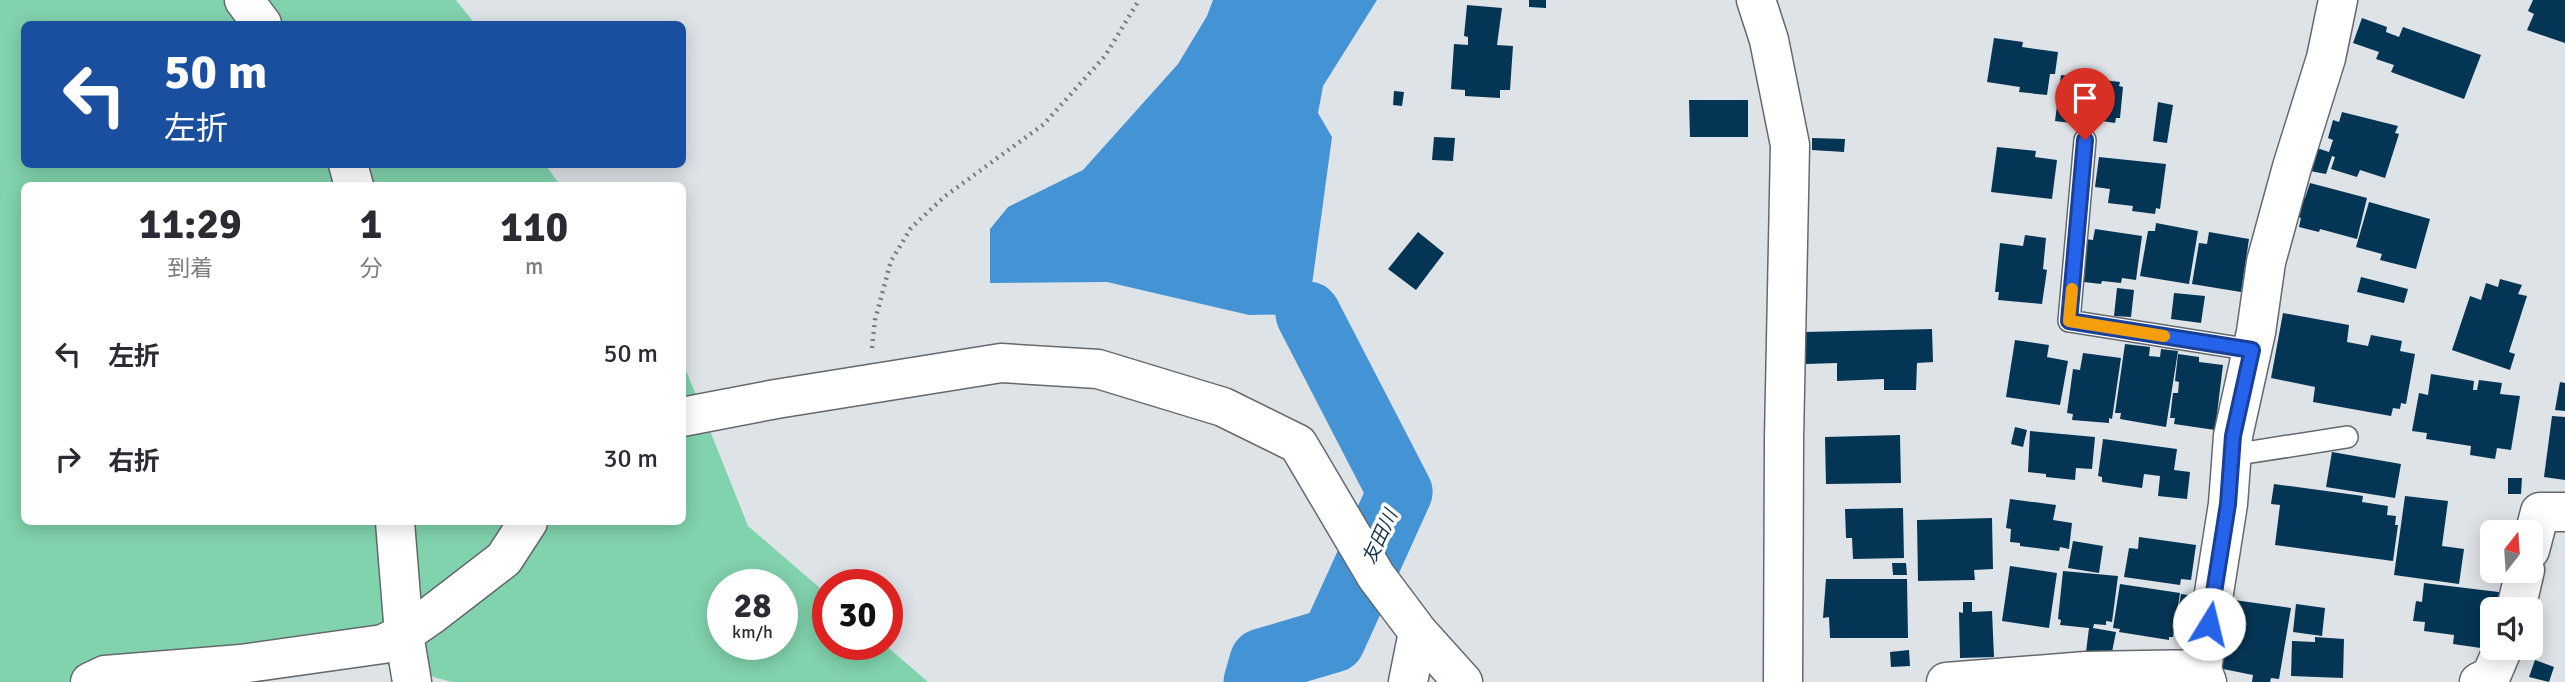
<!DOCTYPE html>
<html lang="ja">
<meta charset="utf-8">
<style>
body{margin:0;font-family:Signika,"Noto Sans JP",sans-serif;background:#f7f7f7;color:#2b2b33;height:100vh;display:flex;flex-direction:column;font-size:26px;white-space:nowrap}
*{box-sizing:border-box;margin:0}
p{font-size:23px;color:#7c7c81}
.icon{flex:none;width:38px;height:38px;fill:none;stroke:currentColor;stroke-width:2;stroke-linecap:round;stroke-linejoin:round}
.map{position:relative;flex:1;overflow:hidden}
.panel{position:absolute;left:21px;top:182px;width:665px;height:343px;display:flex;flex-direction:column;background:#fff;border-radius:10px;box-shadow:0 4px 18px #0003}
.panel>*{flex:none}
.top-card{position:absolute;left:21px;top:21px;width:665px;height:147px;border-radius:10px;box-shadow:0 4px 18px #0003;background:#1a4fa0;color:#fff;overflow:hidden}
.needle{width:46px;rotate:17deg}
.controls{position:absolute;left:2480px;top:520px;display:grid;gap:14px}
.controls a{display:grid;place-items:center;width:63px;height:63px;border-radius:10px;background:#fff;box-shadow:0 4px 18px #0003;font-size:35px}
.speed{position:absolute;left:707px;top:569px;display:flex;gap:14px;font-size:35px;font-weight:700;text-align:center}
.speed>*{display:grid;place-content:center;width:91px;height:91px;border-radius:50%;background:#fff;box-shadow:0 4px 18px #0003;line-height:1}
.speed small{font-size:18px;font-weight:400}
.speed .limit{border:10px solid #d22;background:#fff;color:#111}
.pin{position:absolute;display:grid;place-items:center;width:60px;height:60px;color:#fff;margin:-72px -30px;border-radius:50% 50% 50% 0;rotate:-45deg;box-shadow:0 0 7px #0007}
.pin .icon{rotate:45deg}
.me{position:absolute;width:77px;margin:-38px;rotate:9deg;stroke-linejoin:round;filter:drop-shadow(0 0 5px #0008)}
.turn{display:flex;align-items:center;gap:24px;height:147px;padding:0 28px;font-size:32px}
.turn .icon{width:91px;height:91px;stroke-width:2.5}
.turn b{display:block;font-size:49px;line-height:60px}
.eta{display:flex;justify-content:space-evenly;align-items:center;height:119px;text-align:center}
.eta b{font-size:42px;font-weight:700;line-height:49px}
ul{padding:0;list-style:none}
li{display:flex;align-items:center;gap:21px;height:105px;padding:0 28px}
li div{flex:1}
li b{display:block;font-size:26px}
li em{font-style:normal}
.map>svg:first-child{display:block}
</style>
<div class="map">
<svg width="2565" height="682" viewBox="0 0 2565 682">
<rect width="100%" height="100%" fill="#dee3e8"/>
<path fill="#81d3ad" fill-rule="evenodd" d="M0 0H456L475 24H24V164H545L560 185 24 186V522H682L683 363 748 526 828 595V644H884L928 682H452L374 661 119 658 69 682H0ZM723 584H782V644H723Z"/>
<path fill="#4493d4" d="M1213 0H1377L1323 86 1318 113 1332 137 1308 314 1249 315 1107 282 990 283V229L1008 207 1083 170 1178 64 1207 16Z"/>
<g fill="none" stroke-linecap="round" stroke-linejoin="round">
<path stroke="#4493d4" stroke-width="65" d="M1256 682 1262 661 1333 640 1400 492 1308 314"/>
</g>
<path fill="#053555" d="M1529 0H1546V8L1529 7Z
M2533 0H2565V43L2527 30 2534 14 2528 11Z
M1467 5 1502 8 1497 45 1513 46 1510 90H1500V98L1465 96V90L1451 89 1454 44 1468 45V37L1464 36Z
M2362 18 2387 27 2386 32 2399 37 2403 27 2481 55 2464 99 2391 72 2394 65 2376 59 2379 52 2353 43Z
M1994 38 2023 42 2022 47 2058 52 2055 74H2050L2047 95 2019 92 2020 87 1987 82Z
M2061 75 2120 82 2119 86 2123 87 2120 118H2116L2115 123 2095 120V126L2055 121Z
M1394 91 1404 92 1402 106 1393 105Z
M1689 100H1748V137H1690Z
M2158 102 2173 105 2167 143 2153 141Z
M2342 112 2398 126 2395 133 2399 134 2385 178 2360 170 2357 177 2331 169 2335 157 2332 156 2326 174 2310 171 2317 148 2329 152 2333 140 2328 138 2333 120 2339 122Z
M1434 137 1455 138 1453 161 1432 160Z
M1812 138 1845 139 1844 152 1812 150Z
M1997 147 2036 151 2035 157 2057 160 2052 199 1991 192Z
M2099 157 2166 164 2160 209 2156 208 2155 214 2132 211 2133 206 2108 203 2110 189 2095 187Z
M2310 183 2367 198 2357 239 2320 229 2319 232 2299 227 2301 218 2297 217 2302 197 2305 198Z
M2369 202 2430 219 2416 269 2380 260 2382 254 2356 247Z
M2156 223 2198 231 2189 284 2140 276 2148 231H2155Z
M2095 229 2142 236 2136 280 2122 278 2121 283 2102 281 2101 284 2084 282V278L2081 277 2085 239 2093 240Z
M1418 232 1444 253 1416 290 1388 269Z
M2209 232 2249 239 2241 292 2192 284 2199 243 2207 244Z
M2025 235 2046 238 2043 269 2047 270 2042 304 1998 300 1999 292H1995L2000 243 2023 246Z
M2361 277 2408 289 2404 303 2357 292Z
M2500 279 2522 285 2518 294 2527 296 2509 352 2515 354 2510 370 2452 350 2470 296 2481 300 2486 283 2498 287Z
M2117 288 2134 290 2131 317 2114 316Z
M2174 293 2205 296 2201 323 2171 319Z
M2283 313 2349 325 2347 342 2368 346 2371 335 2402 341 2400 351 2415 354 2406 404 2401 403 2400 409 2393 408 2391 416 2313 402 2315 387 2271 378Z
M1932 329 1933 362 1917 363 1916 390H1884V379L1837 381V363L1806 364 1805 332Z
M2015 340 2049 345 2047 357 2068 361 2060 405 2006 397Z
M2125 344 2150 347 2149 356 2160 357 2161 349 2178 351 2166 427 2120 419 2121 413H2115Z
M2083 353 2121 358 2112 419 2109 418V423L2072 420 2073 414 2067 413 2073 369 2080 370Z
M2178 354 2199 357V362L2223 365 2215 430 2174 424 2175 418H2170L2173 393H2178L2179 382 2175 381Z
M2431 374 2474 381 2473 390H2477L2479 380 2502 383 2500 394 2520 396 2511 450 2497 448 2495 459 2470 455 2471 446 2426 439 2427 433 2412 431 2419 393 2428 395Z
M2560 382 2565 383V411L2555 410Z
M2552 416 2565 417V480L2544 477Z
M2015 427 2027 430 2023 447 2011 444Z
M2030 431 2095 437 2092 469 2076 468 2075 480 2046 477V474L2028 472Z
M1900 435 1901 483 1826 484 1825 437Z
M2103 439 2177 449 2174 470 2190 472 2187 499 2158 496 2160 476 2144 474 2142 488 2102 482V477L2098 476Z
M2332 452 2401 464 2395 498 2326 487Z
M2508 478H2522L2521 494H2508Z
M2274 484 2363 496 2362 502 2388 506 2387 515 2396 516 2395 525H2398L2393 561 2275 545 2280 505 2271 504Z
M2405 496 2448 501 2442 546 2464 549 2459 584 2394 575Z
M2010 499 2056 505 2053 520 2072 523 2069 549 2060 547 2059 551 2020 546V543L2010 542 2011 529 2006 528Z
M1903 508 1904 558 1853 559 1852 538H1846L1845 509Z
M1992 518 1993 569 1974 570 1975 580 1918 581 1917 520Z
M2139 537 2196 545 2191 580 2181 579 2180 585 2124 577 2129 548 2138 549Z
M2073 541 2103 546 2099 573 2068 568Z
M1892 563H1906L1907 575H1893Z
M2010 566 2057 573 2049 628 2002 621Z
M2063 571 2118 576 2112 622 2106 621V625L2094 624 2093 628 2116 632 2111 657 2086 652 2089 628 2060 625 2061 620 2058 619Z
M1826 579H1907L1908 638H1830L1829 617 1823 618Z
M2424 583 2507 593 2504 609H2492V642L2488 649 2453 644 2454 635 2424 631 2425 622 2413 621 2416 601 2422 602Z
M2120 584 2180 593 2173 637H2169V640L2119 632 2120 629 2113 628Z
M2181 594 2194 596 2189 632 2175 631Z
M2234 600 2291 608 2279 679 2271 678 2270 682H2252L2253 675 2218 668 2224 611 2231 612Z
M1963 602H1972V612L1992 611 1994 657 1960 658 1959 612 1963 613Z
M2296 604 2325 608 2322 636 2293 632Z
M2315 637 2344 639 2343 678 2291 676 2292 641 2315 642Z
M1909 650 1910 666 1891 667 1890 652Z
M2535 660 2554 667 2549 682 2529 677Z"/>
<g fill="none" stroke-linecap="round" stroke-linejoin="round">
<defs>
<path id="service" d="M2085 140 2069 321 2252 350
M2232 455 2347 437"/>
<path id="minor" d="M244 0 262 24
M1756 0 1769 40 1790 145 1784 439 1783 682
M348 164 354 186
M682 417 776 399 1001 363 1098 369 1223 407 1298 444 1376 576 1418 632 1463 682
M395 522 404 634 412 682
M2530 550 2540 512H2565
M2516 609 2525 570
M90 682 105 675 241 664 383 644 404 634 430 616 504 559 528 522
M1408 682 1418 632
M1946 682 2086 671 2202 669
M2207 682 2202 669 2228 504 2233 436 2256 332 2266 262 2292 167 2326 58 2338 0
M2479 682 2491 676 2503 648"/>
</defs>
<use href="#service" stroke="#64696d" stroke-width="24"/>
<use href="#minor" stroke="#64696d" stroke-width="41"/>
<path stroke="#787b7e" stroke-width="4.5" stroke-dasharray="2 5" stroke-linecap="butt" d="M872 348 875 320 891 261 911 228 944 197 1044 124 1105 56 1139 0"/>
<use href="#service" stroke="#fff" stroke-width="21"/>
<use href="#minor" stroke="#fff" stroke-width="38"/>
</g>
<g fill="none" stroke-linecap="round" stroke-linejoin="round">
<defs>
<path id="route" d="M2085 140 2069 321 2252 350 2233 436 2228 504 2209 624"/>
</defs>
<use href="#route" stroke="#184099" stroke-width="18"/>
<use href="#route" stroke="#2563eb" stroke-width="12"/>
<path stroke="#f59e0b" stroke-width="12" d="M2072 289 2069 321 2164 336"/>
</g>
<g text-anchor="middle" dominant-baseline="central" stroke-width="7" stroke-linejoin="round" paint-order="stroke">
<g font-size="19" font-style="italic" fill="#11324d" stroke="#fff">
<text transform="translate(1380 537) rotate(-65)">友田川</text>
</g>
</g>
</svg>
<div class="controls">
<a><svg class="needle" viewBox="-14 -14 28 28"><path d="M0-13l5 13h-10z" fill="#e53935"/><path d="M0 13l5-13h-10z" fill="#7c7c81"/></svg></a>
<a><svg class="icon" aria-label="sound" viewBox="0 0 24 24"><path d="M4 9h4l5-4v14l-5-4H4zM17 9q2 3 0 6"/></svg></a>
</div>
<div class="speed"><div>28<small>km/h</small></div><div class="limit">30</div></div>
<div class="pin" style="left:2085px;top:140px;background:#d93025"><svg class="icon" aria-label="arrive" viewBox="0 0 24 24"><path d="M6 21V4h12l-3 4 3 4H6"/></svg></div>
<svg class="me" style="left:2209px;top:624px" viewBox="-20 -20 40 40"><circle r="19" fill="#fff"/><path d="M0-13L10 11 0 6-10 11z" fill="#2563eb"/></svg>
<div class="top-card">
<div class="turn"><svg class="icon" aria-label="left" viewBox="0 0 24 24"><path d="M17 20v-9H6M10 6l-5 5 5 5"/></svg><div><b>50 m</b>左折</div></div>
</div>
<section class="panel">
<div class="eta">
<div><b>11:29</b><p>到着</p></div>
<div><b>1</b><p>分</p></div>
<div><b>110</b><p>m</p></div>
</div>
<ul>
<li><svg class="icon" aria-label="left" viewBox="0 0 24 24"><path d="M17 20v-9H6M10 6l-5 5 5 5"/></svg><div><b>左折</b></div><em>50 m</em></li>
<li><svg class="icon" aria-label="right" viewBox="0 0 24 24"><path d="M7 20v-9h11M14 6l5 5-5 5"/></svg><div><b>右折</b></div><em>30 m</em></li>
</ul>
</section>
</div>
